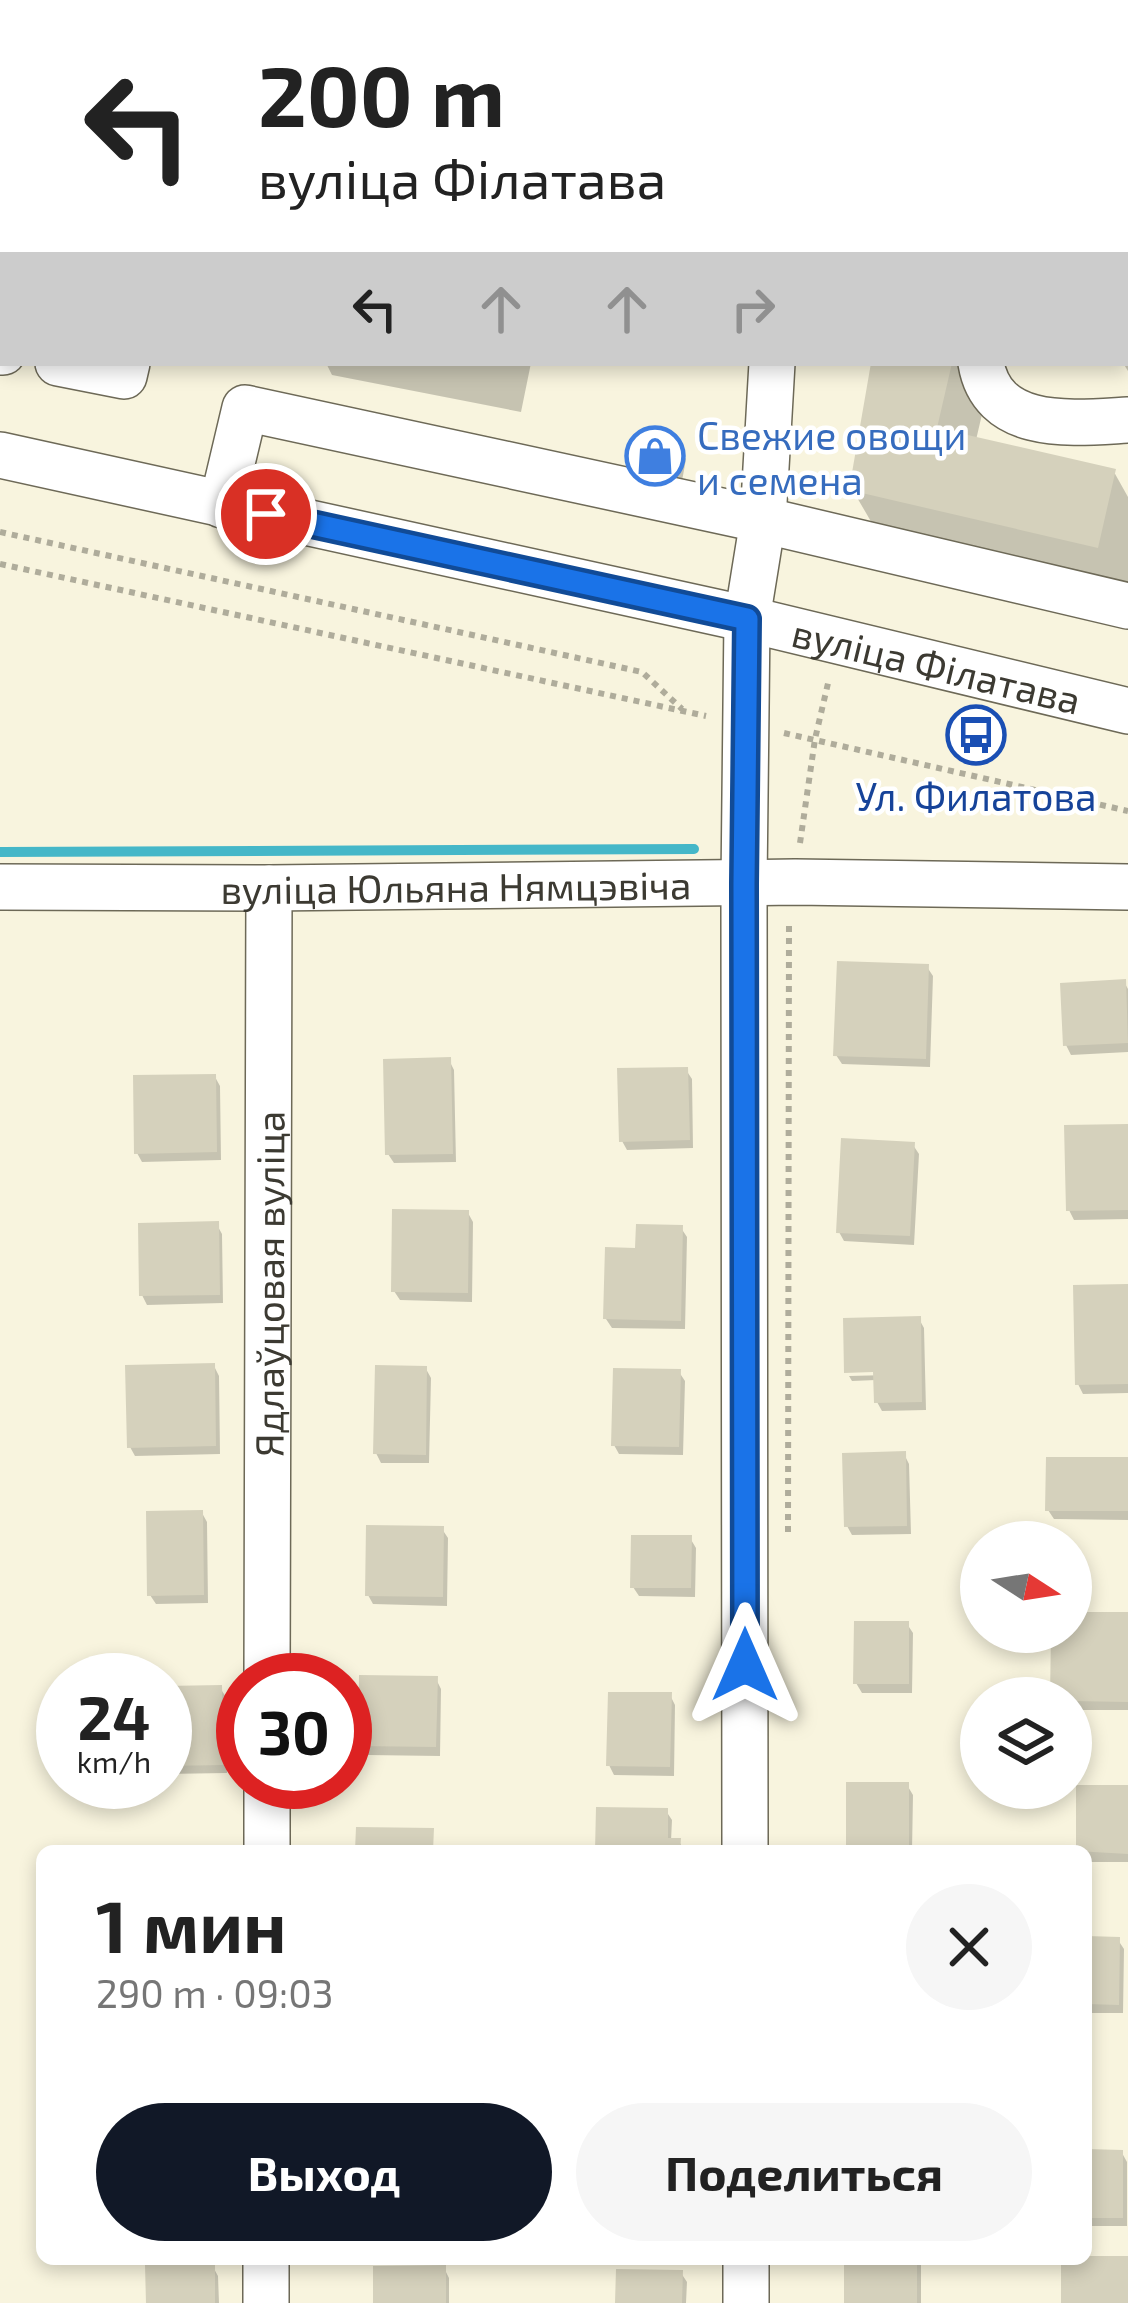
<!DOCTYPE html>
<html lang="ru">
<meta charset="utf-8">
<style>
body{margin:0;font-family:"Exo 2",sans-serif;background:#f6f6f6;color:#222;height:100vh;display:flex;flex-direction:column;font-size:45px;white-space:nowrap}
*{box-sizing:border-box;margin:0}
p{font-size:39px;color:#767676}
.icon{flex:none;width:66px;height:66px;fill:none;stroke:currentColor;stroke-width:2;stroke-linecap:round;stroke-linejoin:round}
.map{position:relative;flex:1;overflow:hidden}
.panel{position:absolute;left:36px;top:1845px;width:1056px;height:420px;display:flex;flex-direction:column;background:#fff;border-radius:18px;box-shadow:0 6px 18px #0003}
.panel>*{flex:none}
.top-card{position:absolute;left:0px;top:0px;width:1128px;height:366px;box-shadow:0 6px 18px #0003;background:#fff;color:#222;overflow:hidden}
.needle{width:78px;rotate:102deg}
.tools{position:absolute;left:960px;top:1521px;display:grid;gap:24px}
.tools a{display:grid;place-items:center;width:132px;height:132px;border-radius:50%;background:#fff;box-shadow:0 6px 18px #0003;font-size:60px}
.speed{position:absolute;left:36px;top:1653px;display:flex;gap:24px;font-size:60px;font-weight:700;text-align:center}
.speed>*{display:grid;place-content:center;width:156px;height:156px;border-radius:50%;background:#fff;box-shadow:0 6px 18px #0003;line-height:1}
.speed small{font-size:30px;font-weight:400}
.speed .limit{border:18px solid #d22;background:#fff;color:#111}
.pin{position:absolute;display:grid;place-items:center;width:102px;height:102px;color:#fff;margin:-51px;border:6px solid #fff;border-radius:50%;box-shadow:0 3px 12px #0007}
.me{position:absolute;width:132px;margin:-66px;rotate:0deg;stroke-linejoin:round;filter:drop-shadow(0 0 9px #0008)}
.turn{display:flex;align-items:center;gap:42px;height:252px;padding:0 60px;font-size:54px}
.turn .icon{width:156px;height:156px;stroke-width:2.5}
.turn b{display:block;font-size:84px;line-height:102px}
.lanes{display:flex;align-items:center;height:114px;padding:0 60px;background:#0003;justify-content:center;gap:60px;direction:ltr}
.lanes .off{opacity:.35}
.round{display:grid;place-items:center;flex:none;width:126px;height:126px;border-radius:63px;background:#f6f6f6}
.summary{display:flex;align-items:center;justify-content:space-between;height:204px;padding:0 60px}
h1{font-size:72px;font-weight:700;line-height:90px}
.action{display:flex;gap:24px;margin-top:auto;padding:24px 60px}
.action a{flex:1;height:138px;border-radius:72px;background:#111827;color:#fff;font-size:48px;font-weight:700;line-height:138px;text-align:center}
.action a+a{background:#f6f6f6;color:#222}
.map>svg:first-child{display:block}
</style>
<div class="map">
<svg width="1128" height="2303" viewBox="0 0 1128 2303">
<rect width="100%" height="100%" fill="#f8f4de"/>
<path fill="#0003" d="M0 0H19L18 3H3V76L0 91Z
M422 0H614V3H435Z
M1000 0H1046L1004 3Z
M1125 49H1128V371L1123 363Z
M326 363H531L521 412 332 375Z
M874 363H970L983 410 976 440 1114 472 1128 497V599L883 542 852 489Z
M680 450 686 459 682 481 635 473 630 463Z
M927 967 933 976 930 1067 842 1064 836 1055Z
M1124 982 1128 989V1052L1071 1055 1066 1045Z
M449 1060 454 1070 456 1162 394 1163 388 1154Z
M686 1070 692 1079 693 1148 627 1150 622 1141Z
M215 1077 220 1086 221 1160 142 1162 137 1153Z
M1128 1127V1219L1074 1220 1069 1210Z
M913 1145 919 1154 914 1245 844 1241 839 1232Z
M468 1213 473 1222 472 1302 400 1300 394 1291Z
M217 1225 222 1234 223 1303 147 1305 142 1295Z
M681 1228 687 1237 685 1329 612 1328 606 1319 638 1251Z
M1128 1289V1393L1083 1394 1078 1384Z
M919 1319 924 1328 926 1410 882 1411 877 1402 876 1380 852 1381 849 1376 888 1375Z
M214 1366 219 1376 220 1454 135 1456 130 1447Z
M426 1369 431 1378 429 1463H381L376 1453Z
M679 1372 685 1381 683 1455 619 1454 614 1445Z
M904 1454 909 1464 911 1534 852 1535 847 1526Z
M1128 1460V1520L1054 1519 1048 1510Z
M202 1513 207 1522 208 1603 156 1604 150 1595Z
M442 1529 448 1538 447 1606 373 1604 368 1595Z
M690 1538 696 1548 695 1597 639 1596 633 1587Z
M1071 1615H1128V1710H1071V1698H1053L1054 1632H1071Z
M907 1624 913 1633 912 1693H862L856 1683Z
M436 1679 441 1689 440 1756 367 1755 361 1745Z
M220 1688 226 1697 227 1773 165 1774V1689Z
M670 1695 675 1705 674 1776 614 1775 609 1765Z
M907 1785 913 1795 912 1851H849Z
M1128 1788V1862H1086V1851Z
M666 1811 672 1820 671 1841H679L684 1851H598Z
M1086 1939 1118 1940 1124 1949 1123 2013H1086Z
M1086 2152 1122 2153 1127 2162V2226H1086Z
M847 2259H917L921 2265V2303H847Z
M213 2267 218 2276 219 2303H149Z
M444 2268 449 2278V2303H376Z
M681 2273 687 2282 686 2303H618Z"/>
<g fill="none" stroke-linecap="round" stroke-linejoin="round">
<path stroke="#45b7c8" stroke-width="10" d="M0 852 694 849"/>
</g>
<path fill="#d5d1bc" d="M871 363H952L937 428 1116 469 1098 548 849 490Z
M631 438 682 447 678 473 627 464Z
M837 961 929 964 926 1059 833 1056Z
M1126 979 1128 1043 1063 1046 1060 983Z
M451 1057 453 1154 385 1155 383 1059Z
M688 1067 690 1140 619 1142 617 1068Z
M216 1074 217 1152 134 1154 133 1075Z
M1128 1124V1210L1066 1211 1064 1125Z
M841 1138 915 1142 910 1236 836 1233Z
M392 1209 469 1210 468 1293 391 1292Z
M219 1221 220 1295 139 1296 138 1223Z
M636 1224 683 1225 681 1321 603 1319 605 1247 635 1248Z
M1128 1284V1384L1075 1385 1073 1285Z
M921 1316 922 1402 874 1403 873 1372 844 1373 843 1318Z
M215 1363 216 1446 127 1448 125 1365Z
M375 1365 427 1366 426 1455 373 1454Z
M613 1368 681 1369 679 1447 611 1446Z
M906 1451 907 1526 844 1527 842 1453Z
M1046 1457H1128V1511H1045Z
M203 1510 204 1595 147 1596 146 1511Z
M366 1525 444 1526 443 1597 365 1596Z
M631 1535H692L691 1588H630Z
M1071 1612H1128V1702L1071 1701V1698H1050L1051 1632H1071Z
M854 1621H909V1684H853Z
M359 1675 438 1676 436 1747 358 1746Z
M222 1685 224 1765 165 1766V1686Z
M608 1692H672L670 1767 606 1766Z
M846 1782H909V1851H846Z
M1076 1785H1128V1854L1076 1851Z
M596 1807 668 1808V1838H681L680 1851H595Z
M356 1827 434 1828 433 1851H355Z
M1086 1936 1120 1937 1119 2005 1086 2004Z
M1086 2149 1123 2150V2218H1086Z
M1086 2256H1128V2303H1061V2259H1086Z
M844 2259H917V2303H844Z
M215 2264V2303H146L145 2265Z
M446 2265V2303H373V2266Z
M616 2269 683 2270 682 2303H615Z"/>
<g fill="none" stroke-linecap="round" stroke-linejoin="round">
<defs>
<g id="minor">
<path d="M881 0 886 3"/>
<path d="M200 3 201 0"/>
<path d="M828 3 830 0"/>
<path d="M0 352H3"/>
<path d="M58 363 124 376 127 363"/>
<path d="M981 363C993 433 1073 423 1128 420"/>
<path id="s1" d="M0 455 747 619 1128 711"/>
<path d="M222 505 245 408 763 520 1128 606"/>
<path id="s2" d="M0 887 269 888 795 882 1128 887"/>
<path id="s3" d="M267 1680 269 888"/>
<path d="M267 1851V1782"/>
<path d="M745 1851 744 884 747 619 763 520 772 363"/>
<path d="M746 2259V2303"/>
<path d="M266 2303V2259"/>
</g>
</defs>
<use href="#minor" stroke="#6d6957" stroke-width="48"/>
<path stroke="#afac9b" stroke-width="6" stroke-dasharray="6 6" stroke-linecap="butt" d="M1118 3 1122 0
M0 532 642 672 682 709
M0 564 706 716
M784 733 1128 811
M800 843 815 739 829 679
M788 1532 789 922"/>
<use href="#minor" stroke="#fff" stroke-width="45"/>
</g>
<g fill="none" stroke-linecap="round" stroke-linejoin="round">
<defs>
<path id="route" d="M266 514 747 619 744 884 745 1665"/>
</defs>
<use href="#route" stroke="#114b97" stroke-width="30"/>
<use href="#route" stroke="#1a73e8" stroke-width="21"/>
</g>
<defs>
<symbol id="shop-ring" viewBox="-11 -11 22 22"><circle r="9.5" fill="#fff" stroke="#3f7fe0" stroke-width="1.5"/><path d="M-5-2.5h2.3a2.7 3.5 0 0 1 5.4 0H5L5.5 6h-11ZM-1.5-2.5h3a1.5 2.3 0 0 0-3 0Z" fill="#3f7fe0"/></symbol>
<symbol id="bus-ring" viewBox="-11 -11 22 22"><circle r="9.5" fill="#fff" stroke="#1a4fb4" stroke-width="1.5"/><path d="M-5-6H5V4H4V6H2V4H-2V6H-4V4H-5ZM-3.5-4V0h7V-4ZM-3.5 1.2v1.5H-2V1.2ZM2 1.2v1.5H3.5V1.2Z" fill="#1a4fb4"/></symbol>
</defs>
<g fill-rule="evenodd">
<use href="#shop-ring" x="622" y="423" width="66" height="66"/>
<use href="#bus-ring" x="943" y="702" width="66" height="66"/>
</g>
<g text-anchor="middle" dominant-baseline="central" stroke-width="9" stroke-linejoin="round" paint-order="stroke">
<g font-size="39" fill="#366cbe" stroke="#fff" text-anchor="start">
<text x="697" y="434">Свежие овощи<tspan x="697" dy="45">и семена</tspan></text>
</g>
<g font-size="39" fill="#3c3a32" stroke="#fff">
<text stroke="none"><textPath href="#s1" startOffset="960">вуліца Філатава</textPath></text>
<text stroke="none"><textPath href="#s2" startOffset="456">вуліца Юльяна Нямцэвіча</textPath></text>
<text stroke="none"><textPath href="#s3" startOffset="396">Ядлаўцовая вуліца</textPath></text>
</g>
<g font-size="39" fill="#164399" stroke="#fff">
<text x="976" y="795">Ул. Филатова</text>
</g>
</g>
</svg>
<div class="tools">
<a><svg class="needle" viewBox="-14 -14 28 28"><path d="M0-13l5 13h-10z" fill="#e53935"/><path d="M0 13l5-13h-10z" fill="#767676"/></svg></a>
<a><svg class="icon" aria-label="layers" viewBox="0 0 24 24"><path d="M12 4l9 5-9 5-9-5zM3 14l9 5 9-5"/></svg></a>
</div>
<div class="speed"><div>24<small>km/h</small></div><div class="limit">30</div></div>
<div class="pin" style="left:266px;top:514px;background:#d93025"><svg class="icon" aria-label="arrive" viewBox="0 0 24 24"><path d="M6 21V4h12l-3 4 3 4H6"/></svg></div>
<svg class="me" style="left:745px;top:1665px" viewBox="-20 -20 40 40"><path d="M0-17L14 15 0 8-14 15z" fill="#1a73e8" stroke="#fff" stroke-width="4"/></svg>
<div class="top-card">
<div class="turn"><svg class="icon" aria-label="left" viewBox="0 0 24 24"><path d="M17 20v-9H6M10 6l-5 5 5 5"/></svg><div><b>200 m</b>вуліца Філатава</div></div>
<div class="lanes"><svg class="icon" aria-label="left" viewBox="0 0 24 24"><path d="M17 20v-9H6M10 6l-5 5 5 5"/></svg><svg class="icon off" aria-label="ahead" viewBox="0 0 24 24"><path d="M12 20V5M6 11l6-6 6 6"/></svg><svg class="icon off" aria-label="ahead" viewBox="0 0 24 24"><path d="M12 20V5M6 11l6-6 6 6"/></svg><svg class="icon off" aria-label="right" viewBox="0 0 24 24"><path d="M7 20v-9h11M14 6l5 5-5 5"/></svg></div>
</div>
<section class="panel">
<div class="summary"><div><h1>1 мин</h1><p>290 m · 09:03</p></div><a class="round"><svg class="icon" aria-label="close" viewBox="0 0 24 24"><path d="M6 6l12 12M18 6L6 18"/></svg></a></div>
<div class="action"><a>Выход</a><a>Поделиться</a></div>
</section>
</div>
